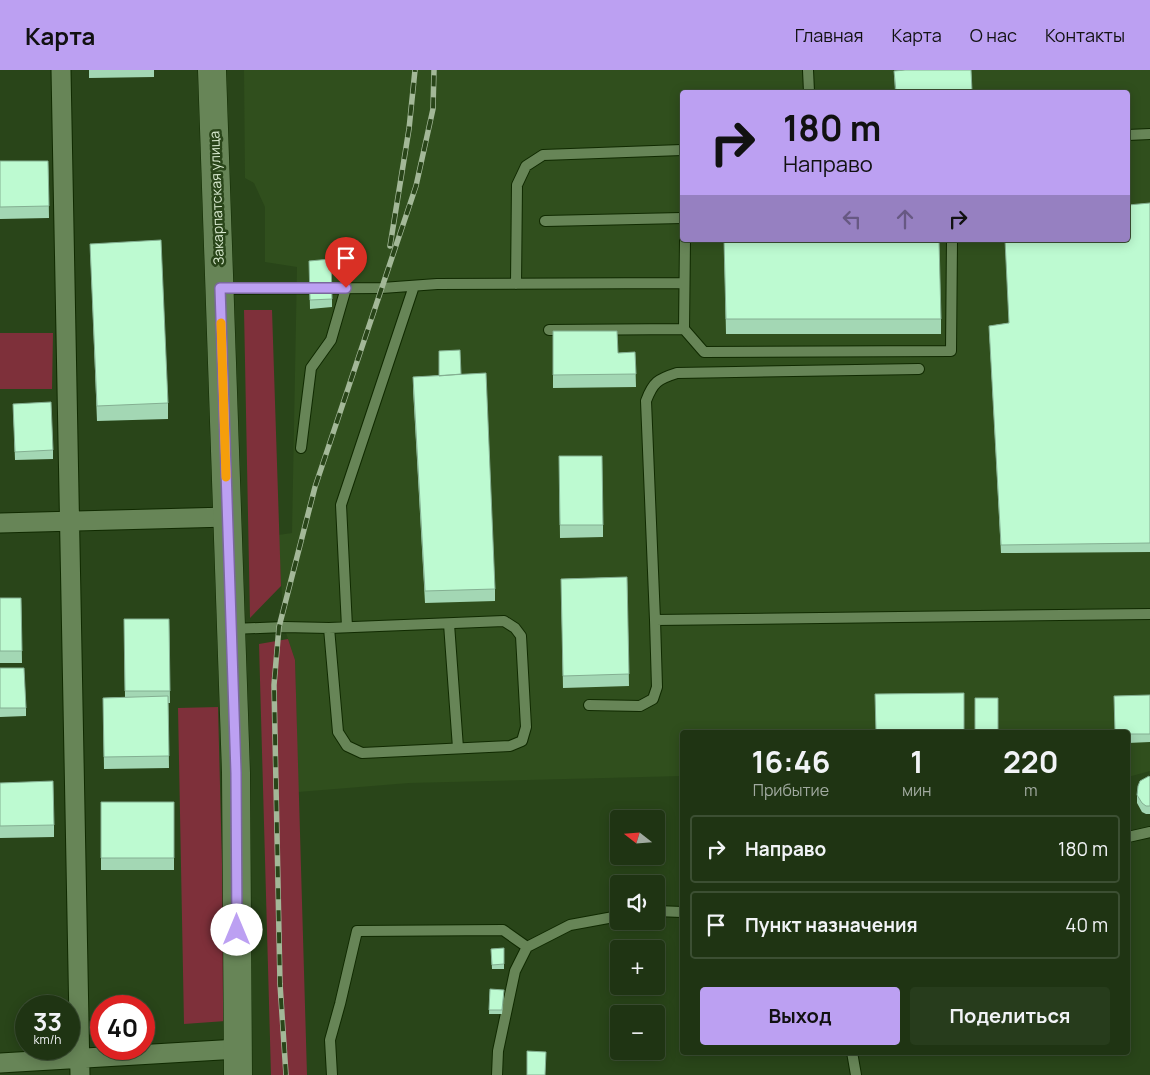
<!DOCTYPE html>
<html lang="ru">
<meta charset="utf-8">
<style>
body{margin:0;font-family:Manrope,sans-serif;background:#273c1c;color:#f1f3f6;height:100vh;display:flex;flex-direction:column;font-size:19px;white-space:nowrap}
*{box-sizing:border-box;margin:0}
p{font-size:16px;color:#a1aaa0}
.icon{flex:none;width:28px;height:28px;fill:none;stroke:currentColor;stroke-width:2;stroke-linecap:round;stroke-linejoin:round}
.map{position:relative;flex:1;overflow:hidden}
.side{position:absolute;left:680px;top:660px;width:450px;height:325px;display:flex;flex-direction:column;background:#1f3413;border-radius:5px;box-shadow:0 2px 12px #0003,0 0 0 1px #3c4f33}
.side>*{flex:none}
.top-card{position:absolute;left:680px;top:20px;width:450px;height:152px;border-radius:5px;box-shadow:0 2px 12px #0003,0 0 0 1px #3c4f33;background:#bca0f2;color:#111;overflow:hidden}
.needle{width:32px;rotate:287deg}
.fabs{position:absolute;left:610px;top:740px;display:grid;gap:10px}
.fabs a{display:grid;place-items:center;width:55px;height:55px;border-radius:5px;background:#1f3413;box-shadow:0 2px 12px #0003,0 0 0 1px #3c4f33;font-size:25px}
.speed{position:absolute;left:15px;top:925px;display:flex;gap:10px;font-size:25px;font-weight:700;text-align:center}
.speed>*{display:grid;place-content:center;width:65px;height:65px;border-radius:50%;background:#1f3413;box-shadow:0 2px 12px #0003,0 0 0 1px #3c4f33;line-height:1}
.speed small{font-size:12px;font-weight:400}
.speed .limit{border:8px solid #d22;background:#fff;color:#111}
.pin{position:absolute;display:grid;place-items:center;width:42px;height:42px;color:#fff;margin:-51px -21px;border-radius:50% 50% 50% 0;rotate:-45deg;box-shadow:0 0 5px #0007}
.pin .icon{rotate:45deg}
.me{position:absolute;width:55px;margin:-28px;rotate:0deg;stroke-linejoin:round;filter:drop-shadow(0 0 4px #0008)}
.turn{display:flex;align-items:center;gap:18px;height:105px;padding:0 20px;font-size:22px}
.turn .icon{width:65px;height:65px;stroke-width:2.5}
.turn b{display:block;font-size:35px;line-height:42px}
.lanes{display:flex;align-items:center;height:48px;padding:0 20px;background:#0003;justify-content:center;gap:25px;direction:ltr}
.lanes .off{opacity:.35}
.eta{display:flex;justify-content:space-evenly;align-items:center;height:85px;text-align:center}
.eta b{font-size:30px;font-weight:700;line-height:35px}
.button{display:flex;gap:10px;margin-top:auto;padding:10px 20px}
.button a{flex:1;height:58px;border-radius:5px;background:#bca0f2;color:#111;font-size:20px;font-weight:700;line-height:58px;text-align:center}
.button a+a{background:#273c1c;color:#f1f3f6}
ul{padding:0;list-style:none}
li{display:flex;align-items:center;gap:15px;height:68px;margin:0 10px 8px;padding:0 10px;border:2px solid #3c4f33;border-radius:5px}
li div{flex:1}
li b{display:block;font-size:19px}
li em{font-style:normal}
header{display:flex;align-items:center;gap:30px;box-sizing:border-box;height:70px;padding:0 25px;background:#bca0f2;color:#111}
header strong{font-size:24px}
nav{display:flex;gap:28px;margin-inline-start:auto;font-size:18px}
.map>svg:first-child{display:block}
</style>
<header>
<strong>Карта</strong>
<nav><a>Главная</a><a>Карта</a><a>О нас</a><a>Контакты</a></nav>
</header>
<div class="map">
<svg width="1150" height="1005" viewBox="0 0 1150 1005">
<rect width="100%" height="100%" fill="#294519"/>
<path fill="#304f1d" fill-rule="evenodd" d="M244 0H1150V701L1128 707V662H682V706L409 713 298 722 295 590 284 557 278 465 292 463 297 197 265 192V137L254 113 245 108ZM682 22H1128V170H682Z"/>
<path fill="#7e303a" d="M244 240H272L281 516 250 548Z
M0 263H53L52 319H0Z
M288 569 295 590 307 1005H271L259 574Z
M218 637 226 951 184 954 178 638Z"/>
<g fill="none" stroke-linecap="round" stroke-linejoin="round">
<defs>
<path id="lane" d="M808 0 809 22
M1128 65 1150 64
M545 151 682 148
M685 170 684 259 704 282 951 281 952 170
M516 214 517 115 526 96 543 85 682 80
M220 219 382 218 437 214 684 213
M549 260 684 259
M919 299 677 303C658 309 653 312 646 331L655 550 1150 544
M301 378 311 298 331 270 346 218
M449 554 458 678
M347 557 341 435 414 216
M232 559 284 557 329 558 504 551 515 558 521 566 526 657 522 671 510 676 362 683 347 676 338 662 329 558
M589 635 640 636 653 629 657 617 655 550
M1128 767 1150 762
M656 841 682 842
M852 982 856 1005
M332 1005 330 970 340 934 357 861 503 860 527 877
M497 1005 498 981 515 901 527 877 570 855 619 846"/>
<path id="street" d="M61 0 80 1005
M0 453 228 447
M0 993 238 979"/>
<path id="secondary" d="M212 0 236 703 238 1005"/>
</defs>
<use href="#lane" stroke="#102a00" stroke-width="12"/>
<use href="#street" stroke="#102a00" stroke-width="21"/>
<use href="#secondary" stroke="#102a00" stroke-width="29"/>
<use href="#lane" stroke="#678557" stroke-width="10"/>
<use href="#street" stroke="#678557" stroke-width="19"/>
<use href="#secondary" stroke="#678557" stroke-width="28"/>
<defs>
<path id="rail" d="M390 176 409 59 415 0
M286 1005 280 914 274 615 279 557 315 417 416 116 433 39 434 0"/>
</defs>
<use href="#rail" stroke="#a3b898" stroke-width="5.5"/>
<use href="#rail" stroke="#294519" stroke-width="4" stroke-dasharray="11" stroke-linecap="butt"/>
</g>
<path fill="#a3d7b4" d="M89 0H154V7L89 8Z
M971 0 972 22H895L894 1Z
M0 91H48L49 148 0 149Z
M1150 133V482L1001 483 989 256 1008 253Z
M724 170 941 249V264H726Z
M90 174 168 333V349L97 351Z
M309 191 332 229V237L310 239Z
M553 261 618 283 635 282 636 317 553 318Z
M461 304 495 519V531L425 533 413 319V307Z
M13 334 53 380V389L15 390Z
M559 386 603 455V467L560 468Z
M627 507 629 616 563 618 561 509Z
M0 528H21L22 593H0Z
M124 549H169L170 633H168L169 698 104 699 103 628 125 627Z
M0 598 26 638V646L0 647Z
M1150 625V672L1128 673V662Z
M1150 707V744H1146L1142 742 1137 733V725Z
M0 713 54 755V767L0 768Z
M101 732H174V800H101Z
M504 878V899H492L491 879Z
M490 919 504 924 502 944H489Z
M796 982H836V985L796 984Z"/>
<path fill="#bdfad1" stroke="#84af92" d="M905 0H971L972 21 940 22H896L894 1Z
M0 91H48L49 136 0 137Z
M1150 133V473L1001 475 989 256 1009 253 1005 170H1128V135Z
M161 170 168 333 97 336 90 174Z
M724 170H939L941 249H726Z
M331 189 332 229 310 230 309 191Z
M553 261H617L618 283 635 282 636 304 553 305Z
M460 280 461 304 439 306V281Z
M486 303 495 519 425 521 413 307Z
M51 332 53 380 15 382 13 334Z
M559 386H602L603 455H560Z
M627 507 629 604 563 606 561 509Z
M0 528H21L22 581H0Z
M124 549H169L170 621H125Z
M0 598H24L26 638H0Z
M964 623V662H876L875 624Z
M1150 625V664H1128V662H1115L1114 626Z
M168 626 169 686 104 687 103 628Z
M975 628H998V662H975Z
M1149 706 1150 707V736H1146L1142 733 1137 725 1138 716 1140 711Z
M53 711 54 755 0 756V713Z
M101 732H174V788H101Z
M504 878V894L492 895 491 879Z
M490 919 504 920 502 940H489Z
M527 981 546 982 545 1005H527Z"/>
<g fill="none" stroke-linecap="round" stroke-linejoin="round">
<defs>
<path id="route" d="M237 860 236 703 220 218H346"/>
</defs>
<use href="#route" stroke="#7a689d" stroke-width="12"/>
<use href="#route" stroke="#bca0f2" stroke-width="9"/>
<path stroke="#f59e0b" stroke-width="9" d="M221 253 226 407"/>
</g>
<g text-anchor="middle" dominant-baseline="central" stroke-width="5" stroke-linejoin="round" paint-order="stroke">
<g font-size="14" fill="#d7e8ce" stroke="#294519">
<text transform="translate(216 128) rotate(-92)">Закарпатская улица</text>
</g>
</g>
</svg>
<div class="fabs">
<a><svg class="needle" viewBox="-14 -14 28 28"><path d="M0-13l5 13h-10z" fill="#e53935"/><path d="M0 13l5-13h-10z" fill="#a1aaa0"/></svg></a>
<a><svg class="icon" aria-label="sound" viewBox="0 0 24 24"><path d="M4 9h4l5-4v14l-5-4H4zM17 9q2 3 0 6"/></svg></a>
<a>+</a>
<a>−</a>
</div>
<div class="speed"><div>33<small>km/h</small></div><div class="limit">40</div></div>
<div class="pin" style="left:346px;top:218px;background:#d93025"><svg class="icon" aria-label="arrive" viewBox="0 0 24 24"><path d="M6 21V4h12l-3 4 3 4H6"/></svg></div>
<svg class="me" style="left:237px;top:860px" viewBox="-20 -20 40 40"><circle r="19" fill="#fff"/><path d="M0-13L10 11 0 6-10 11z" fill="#bca0f2"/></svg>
<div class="top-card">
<div class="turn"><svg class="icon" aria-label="right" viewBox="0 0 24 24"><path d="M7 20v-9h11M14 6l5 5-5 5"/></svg><div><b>180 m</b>Направо</div></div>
<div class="lanes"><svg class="icon off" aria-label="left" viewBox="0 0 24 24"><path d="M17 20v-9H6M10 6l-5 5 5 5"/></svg><svg class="icon off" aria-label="ahead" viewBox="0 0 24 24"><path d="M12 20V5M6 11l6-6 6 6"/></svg><svg class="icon" aria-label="right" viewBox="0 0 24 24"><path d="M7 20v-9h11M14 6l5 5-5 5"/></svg></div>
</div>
<section class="side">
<div class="eta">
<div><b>16:46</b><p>Прибытие</p></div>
<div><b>1</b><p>мин</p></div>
<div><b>220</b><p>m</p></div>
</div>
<ul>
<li><svg class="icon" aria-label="right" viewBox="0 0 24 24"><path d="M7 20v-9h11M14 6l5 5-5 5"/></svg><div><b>Направо</b></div><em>180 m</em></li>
<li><svg class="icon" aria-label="arrive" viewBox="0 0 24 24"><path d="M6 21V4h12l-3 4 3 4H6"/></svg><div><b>Пункт назначения</b></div><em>40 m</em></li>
</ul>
<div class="button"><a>Выход</a><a>Поделиться</a></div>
</section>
</div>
